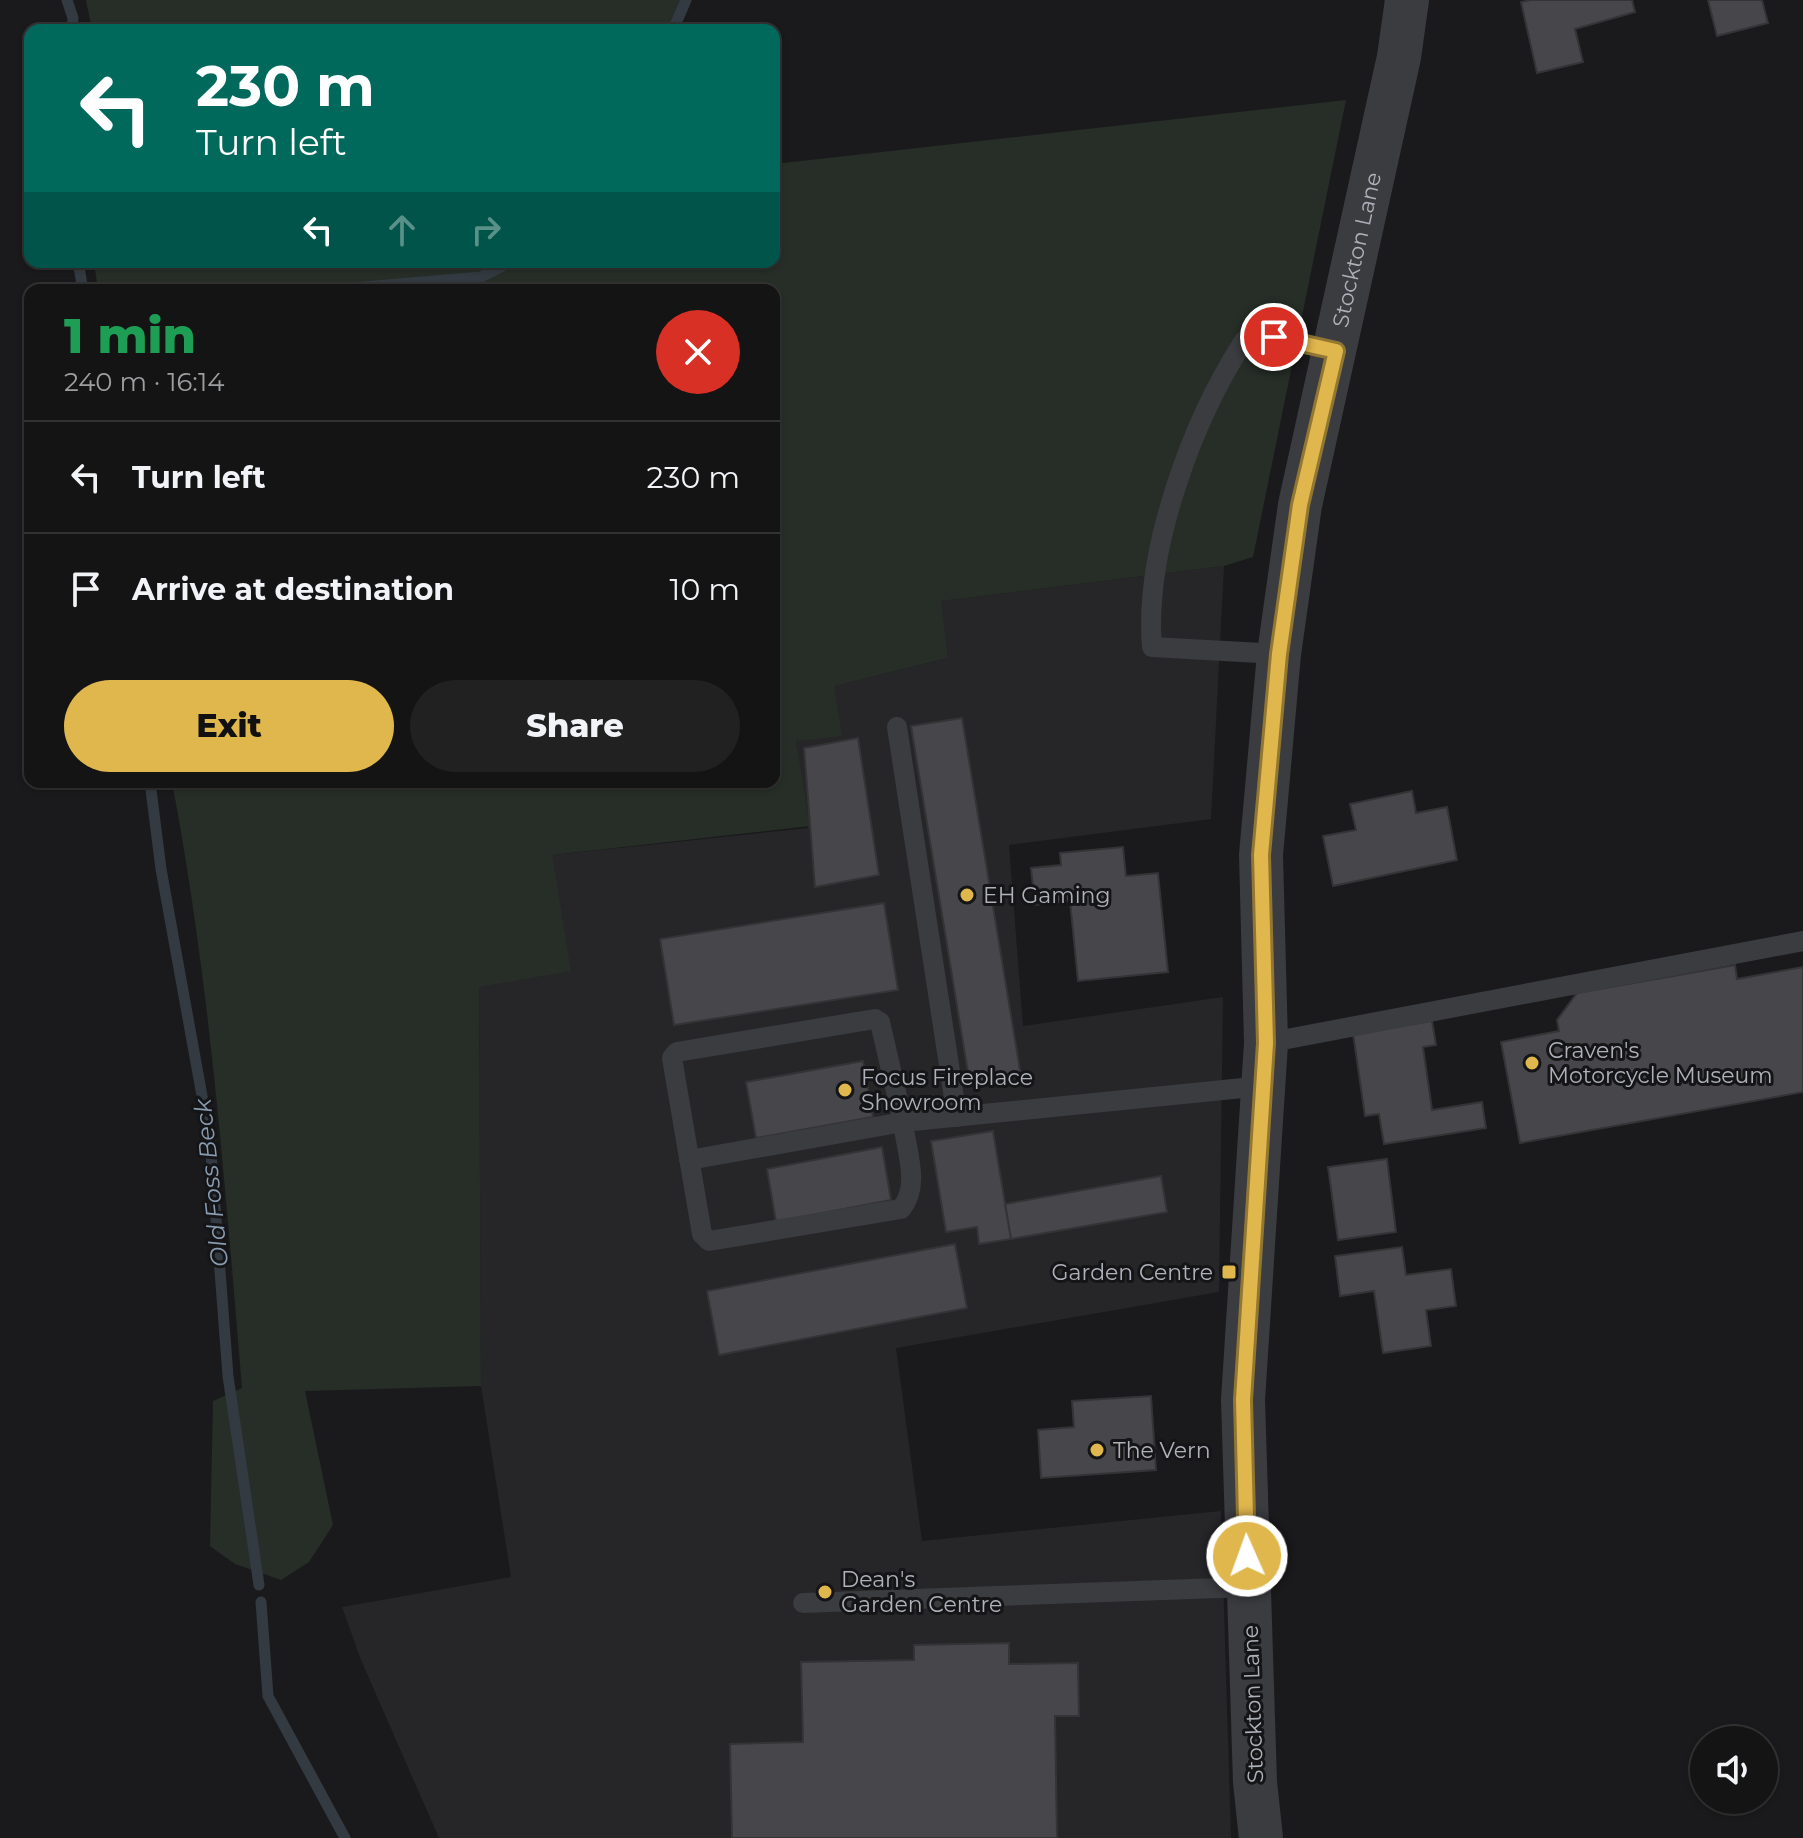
<!DOCTYPE html>
<meta charset="utf-8">
<style>
body{margin:0;font-family:Montserrat,sans-serif;background:#212122;color:#f1f3f6;height:100vh;display:flex;flex-direction:column;font-size:30px;white-space:nowrap}
*{box-sizing:border-box;margin:0}
p{font-size:26px;color:#9d9ea0}
.icon{flex:none;width:44px;height:44px;fill:none;stroke:currentColor;stroke-width:2;stroke-linecap:round;stroke-linejoin:round}
.map{position:relative;flex:1;overflow:hidden}
.panel{position:absolute;left:24px;top:284px;width:756px;height:504px;display:flex;flex-direction:column;background:#141415;border-radius:16px;box-shadow:0 2px 6px #0004,0 0 0 2px #333334}
.panel>*{flex:none}
.hud{position:absolute;left:24px;top:24px;width:756px;height:244px;border-radius:16px;box-shadow:0 2px 6px #0004,0 0 0 2px #333334;background:#00695c;color:#fff;overflow:hidden}
.fabs{position:absolute;left:1690px;top:1726px;display:grid;gap:16px}
.fabs a{display:grid;place-items:center;width:88px;height:88px;border-radius:50%;background:#141415;box-shadow:0 2px 6px #0004,0 0 0 2px #333334;font-size:40px}
.pin{position:absolute;display:grid;place-items:center;width:68px;height:68px;color:#fff;margin:-34px;border:4px solid #fff;border-radius:50%;box-shadow:0 2px 8px #0007}
.me{position:absolute;width:88px;margin:-44px;rotate:358deg;stroke-linejoin:round;filter:drop-shadow(0 0 6px #0008)}
.turn{display:flex;align-items:center;gap:28px;height:168px;padding:0 40px;font-size:36px}
.turn .icon{width:104px;height:104px;stroke-width:2.5}
.turn b{display:block;font-size:56px;line-height:68px}
.lanes{display:flex;align-items:center;height:76px;padding:0 40px;background:#0003;justify-content:center;gap:40px;direction:ltr}
.lanes .off{opacity:.35}
.round{display:grid;place-items:center;flex:none;width:84px;height:84px;border-radius:42px;background:#212122}
.summary{display:flex;align-items:center;justify-content:space-between;height:136px;padding:0 40px}
h1{font-size:48px;font-weight:800;line-height:60px;color:#1e9e55}
.primary-button{display:flex;gap:16px;margin-top:auto;padding:16px 40px}
.primary-button a{flex:1;height:92px;border-radius:48px;background:#e0b74d;color:#111;font-size:32px;font-weight:800;line-height:92px;text-align:center}
.primary-button a+a{background:#212122;color:#f1f3f6}
ul{padding:0;list-style:none}
li{display:flex;align-items:center;gap:24px;height:112px;padding:0 40px;border-top:2px solid #333334}
li div{flex:1}
li b{display:block;font-size:30px}
li em{font-style:normal}
.map>svg:first-child{display:block}
</style>
<div class="map">
<svg width="1803" height="1838" viewBox="0 0 1803 1838">
<rect width="100%" height="100%" fill="#1a1a1c"/>
<path fill="#262629" d="M1224 566 1211 819 1009 845 1023 1026 1223 997 1219 1292 896 1348 922 1541 1221 1511 1231 1838H439L361 1660 342 1607 511 1577 481 1386 479 986 552 855 808 828 796 741 833 686 948 658 940 601Z"/>
<path fill="#262e27" d="M86 0H686L673 30H92Z
M1346 100 1253 557 1224 566 941 601 948 658 834 686 842 736 796 741 810 826 552 855 571 971 479 987 481 1386 305 1391 333 1525 309 1562 281 1580 235 1564 210 1546 213 1401 242 1388C225 1185 210 982 172 782H774V290H98L94 262H774V164Z"/>
<g fill="none" stroke-linecap="round" stroke-linejoin="round">
<path stroke="#333a41" stroke-width="11" d="M67 0 73 18 72 30
M673 30 686 0
M78 262 83 290
M328 290 481 277 510 262
M150 782 161 869 210 1140 228 1376 259 1585
M261 1602 268 1696 345 1838"/>
</g>
<path fill="#47474b" stroke="#343437" stroke-width="2" d="M1531 0H1632L1635 12 1575 29 1583 62 1537 73 1521 2Z
M1708 0H1762L1768 23 1717 36Z
M962 718 1021 1076 970 1085 911 726Z
M858 738 879 875 815 887 804 748Z
M1412 791 1416 813 1447 807 1457 860 1333 886 1323 836 1356 830 1350 804Z
M1123 847 1126 876 1158 873 1168 972 1078 981 1070 901 1035 905 1031 868 1061 865 1060 853Z
M884 903 898 990 674 1025 660 939Z
M1735 965 1737 979 1803 967V1092L1520 1143 1501 1042 1559 1031 1557 1020 1577 993Z
M1432 1021 1436 1045 1423 1047 1432 1110 1482 1102 1486 1128 1384 1144 1379 1114 1365 1116 1353 1033Z
M863 1061 873 1117 756 1138 746 1082Z
M993 1131 1011 1239 979 1244 977 1227 946 1232 931 1141Z
M882 1147 891 1200 776 1222 767 1169Z
M1387 1159 1396 1232 1338 1240 1328 1167Z
M1161 1176 1167 1212 1011 1239 1005 1204Z
M955 1244 967 1308 719 1355 707 1291Z
M1402 1247 1406 1275 1451 1269 1456 1306 1426 1310 1431 1346 1383 1353 1374 1291 1340 1296 1335 1256Z
M1151 1396 1156 1470 1041 1478 1038 1430 1074 1427 1072 1401Z
M1009 1643V1664L1078 1663 1079 1716H1055L1057 1838H732L730 1744 803 1742 801 1662 914 1660V1645Z"/>
<g fill="none" stroke-linecap="round" stroke-linejoin="round">
<path stroke="#3b3c40" stroke-width="20" d="M1279 654 1152 647C1144 551 1192 421 1244 341L1274 337 1336 351
M897 727 957 1117
M1266 1043 1803 941
M689 1160 903 1122 880 1022 875 1019 677 1052 672 1058 702 1234 709 1241 901 1209C921 1185 906 1151 903 1122L1263 1086
M803 1603 1248 1587"/>
<path stroke="#3b3c40" stroke-width="44" id="s1" d="M1261 1838 1255 1782 1243 1400 1266 1043 1261 855 1279 654 1300 505 1399 57 1407 0"/>
</g>
<g fill="none" stroke-linecap="round" stroke-linejoin="round">
<defs>
<path id="route" d="M1247 1556 1243 1400 1266 1043 1261 855 1279 654 1300 505 1336 351 1274 337"/>
</defs>
<use href="#route" stroke="#927732" stroke-width="20"/>
<use href="#route" stroke="#e0b74d" stroke-width="14"/>
</g>
<g fill="#e0b74d" stroke="#151517" stroke-width="3">
<circle cx="967" cy="895" r="8"/>
<circle cx="1532" cy="1063" r="8"/>
<circle cx="845" cy="1090" r="8"/>
<rect x="1221" y="1264" width="16" height="16" rx="4"/>
<circle cx="1097" cy="1450" r="8"/>
<circle cx="825" cy="1592" r="8"/>
</g>
<g text-anchor="middle" dominant-baseline="central" stroke-width="6" stroke-linejoin="round" paint-order="stroke">
<g font-size="22" fill="#aeb1ba" stroke="#151517">
<text stroke="none"><textPath href="#s1" startOffset="1598">Stockton Lane</textPath></text>
<text transform="translate(1253 1704) rotate(-92)">Stockton Lane</text>
</g>
<g font-size="22" fill="#aeb1ba" stroke="#151517" text-anchor="start">
<text x="983" y="895">EH Gaming</text>
<text x="1548" y="1050">Craven's<tspan x="1548" dy="25">Motorcycle Museum</tspan></text>
<text x="861" y="1077">Focus Fireplace<tspan x="861" dy="25">Showroom</tspan></text>
<text x="1213" y="1272" text-anchor="end">Garden Centre</text>
<text x="1113" y="1450">The Vern</text>
<text x="841" y="1579">Dean's<tspan x="841" dy="25">Garden Centre</tspan></text>
</g>
<g font-size="24" font-style="italic" fill="#899cb1" stroke="#151517">
<text transform="translate(211 1183) rotate(-96)">Old Foss Beck</text>
</g>
</g>
</svg>
<div class="fabs">
<a><svg class="icon" aria-label="sound" viewBox="0 0 24 24"><path d="M4 9h4l5-4v14l-5-4H4zM17 9q2 3 0 6"/></svg></a>
</div>
<div class="pin" style="left:1274px;top:337px;background:#d93025"><svg class="icon" aria-label="arrive" viewBox="0 0 24 24"><path d="M6 21V4h12l-3 4 3 4H6"/></svg></div>
<svg class="me" style="left:1247px;top:1556px" viewBox="-20 -20 40 40"><circle r="17" fill="#e0b74d" stroke="#fff" stroke-width="3"/><path d="M0-11L8 9 0 5-8 9z" fill="#fff"/></svg>
<div class="hud">
<div class="turn"><svg class="icon" aria-label="left" viewBox="0 0 24 24"><path d="M17 20v-9H6M10 6l-5 5 5 5"/></svg><div><b>230 m</b>Turn left</div></div>
<div class="lanes"><svg class="icon" aria-label="left" viewBox="0 0 24 24"><path d="M17 20v-9H6M10 6l-5 5 5 5"/></svg><svg class="icon off" aria-label="ahead" viewBox="0 0 24 24"><path d="M12 20V5M6 11l6-6 6 6"/></svg><svg class="icon off" aria-label="right" viewBox="0 0 24 24"><path d="M7 20v-9h11M14 6l5 5-5 5"/></svg></div>
</div>
<section class="panel">
<div class="summary"><div><h1>1 min</h1><p>240 m · 16:14</p></div><a class="round" style="background:#d93025;color:#fff"><svg class="icon" aria-label="close" viewBox="0 0 24 24"><path d="M6 6l12 12M18 6L6 18"/></svg></a></div>
<ul>
<li><svg class="icon" aria-label="left" viewBox="0 0 24 24"><path d="M17 20v-9H6M10 6l-5 5 5 5"/></svg><div><b>Turn left</b></div><em>230 m</em></li>
<li><svg class="icon" aria-label="arrive" viewBox="0 0 24 24"><path d="M6 21V4h12l-3 4 3 4H6"/></svg><div><b>Arrive at destination</b></div><em>10 m</em></li>
</ul>
<div class="primary-button"><a>Exit</a><a>Share</a></div>
</section>
</div>
